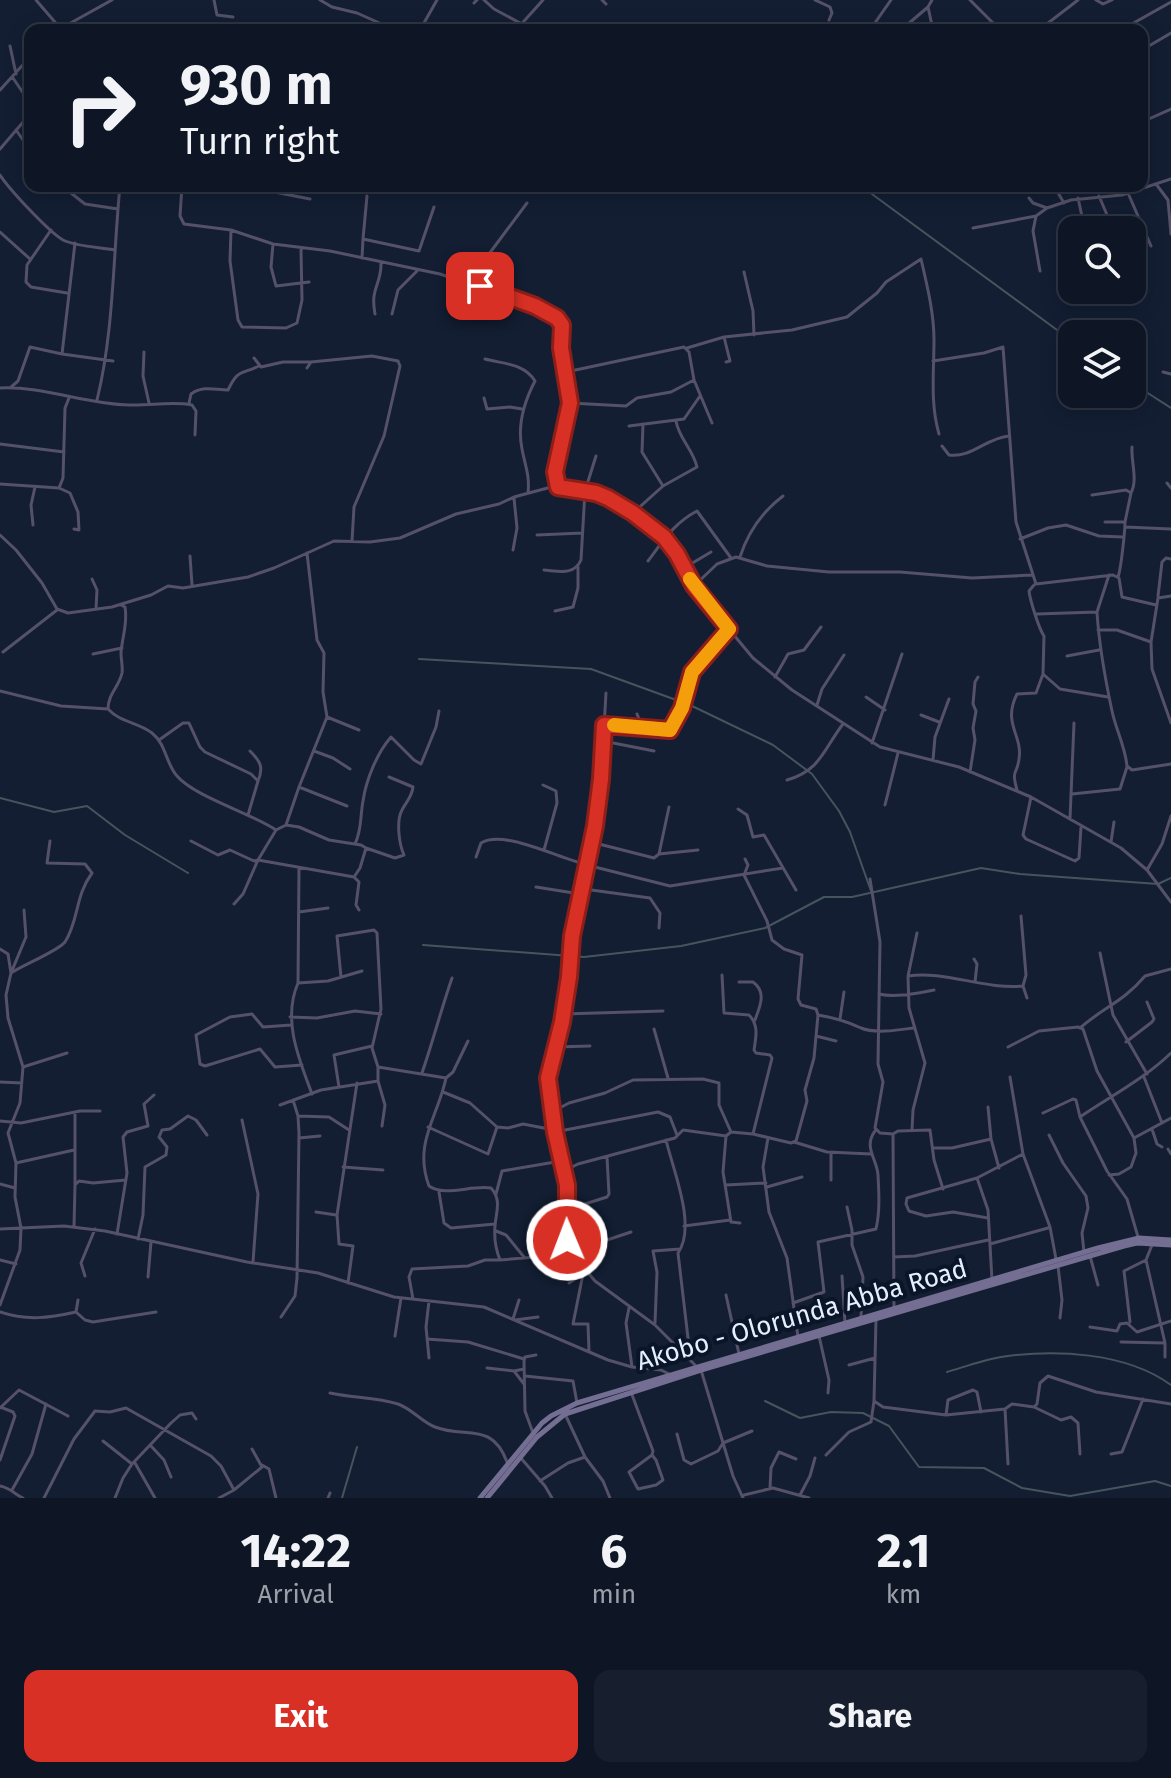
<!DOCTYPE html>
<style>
body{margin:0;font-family:"Fira Sans",sans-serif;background:#171f2e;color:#f1f3f6;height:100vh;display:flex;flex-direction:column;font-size:30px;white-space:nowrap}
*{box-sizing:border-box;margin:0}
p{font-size:26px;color:#9b9fa7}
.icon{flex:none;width:44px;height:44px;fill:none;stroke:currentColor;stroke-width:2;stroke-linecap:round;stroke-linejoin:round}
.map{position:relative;height:1498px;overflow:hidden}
.drawer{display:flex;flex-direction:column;background:#0e1626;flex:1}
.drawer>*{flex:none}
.banner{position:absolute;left:24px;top:24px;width:1124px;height:168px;border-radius:16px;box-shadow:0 4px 20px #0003,0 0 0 2px #2e3543;background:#0e1626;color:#f1f3f6;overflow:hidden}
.fabs{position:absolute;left:1058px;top:216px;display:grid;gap:16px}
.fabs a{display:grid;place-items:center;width:88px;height:88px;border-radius:16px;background:#0e1626;box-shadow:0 4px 20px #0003,0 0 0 2px #2e3543;font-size:40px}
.pin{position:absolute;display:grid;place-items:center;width:68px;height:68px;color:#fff;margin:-34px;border-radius:16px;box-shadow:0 4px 12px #0006}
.me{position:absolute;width:88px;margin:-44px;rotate:359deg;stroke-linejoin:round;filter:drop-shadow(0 0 6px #0008)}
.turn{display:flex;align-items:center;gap:28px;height:168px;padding:0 24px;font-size:36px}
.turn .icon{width:104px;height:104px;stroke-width:2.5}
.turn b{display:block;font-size:56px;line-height:68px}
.eta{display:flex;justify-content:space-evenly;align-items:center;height:136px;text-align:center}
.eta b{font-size:48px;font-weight:700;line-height:56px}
.cta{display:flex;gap:16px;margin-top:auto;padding:16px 24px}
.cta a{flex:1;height:92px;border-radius:16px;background:#d93025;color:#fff;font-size:32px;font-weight:700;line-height:92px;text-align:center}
.cta a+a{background:#171f2e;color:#f1f3f6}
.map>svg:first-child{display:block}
</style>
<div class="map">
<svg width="1171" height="1498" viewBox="0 0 1171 1498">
<rect width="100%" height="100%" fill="#131e33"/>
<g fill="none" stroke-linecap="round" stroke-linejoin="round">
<path stroke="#45555c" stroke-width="2" d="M861 186 1072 341
M1132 383 1171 408
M419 659 591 669 690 705 773 745 812 774 839 811 850 832 871 891
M0 798 54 812 87 806 125 835 188 873
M423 945 584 957 681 946 765 928 824 897H852L981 868 1020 874 1158 884 1171 878
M947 1372C964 1367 983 1360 1001 1357 1054 1349 1126 1352 1171 1385
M765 1401 800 1418 831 1412 863 1413 889 1426 919 1467 984 1468 1022 1488 1070 1496 1155 1481 1171 1486
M342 1498 357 1447"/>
<path stroke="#545168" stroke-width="3" d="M36 0 60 28
M214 0 217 15 233 17
M320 0 332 7 357 13 395 30
M484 0 494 9 533 30
M602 0 606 4
M815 0 830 7 832 13 829 20
M932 0 928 7 933 30
M970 0 1000 30
M1096 0 1103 4 1112 0
M474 3 477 0
M1130 25 1171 2
M58 30 112 0
M420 30 437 0
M516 30 543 0
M870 30 891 0
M901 30 928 7
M1039 30 1078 0
M10 46 16 74
M1142 50 1171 33
M13 78 30 103
M0 90 30 57
M1142 122 1171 109
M16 130 30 150
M0 149 30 114
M0 175C10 190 48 231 63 240 78 247 99 247 115 250
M1156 184 1168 200 1171 234
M62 186 85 204 118 209
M182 186 180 216 184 224 231 230 273 244 330 251 440 274 535 306 557 318 562 325 561 348 570 403 555 472 558 487
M244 186 310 199
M1054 186 1064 203
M1128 193 1151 246
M1099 196 1113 229
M1029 198 1033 203 1047 208
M1078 198 1085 230
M1036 216 1033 231 1040 271
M973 228 1036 216 1047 208 1071 200 1122 195 1171 179
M51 230 27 265 26 282 31 287 67 293
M231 230 230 261 238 320 242 327 286 328 297 323 302 300 301 250
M0 232 30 259
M363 239 367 196
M75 243 62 354 113 361
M273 244 271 267 276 286 309 282
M362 258 363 239 419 251 434 207
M744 272 753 311 754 335
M480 286 489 254 527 203
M375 314C370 287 381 286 381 264
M392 314 398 290 417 271
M724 337 730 361 726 362
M687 348 724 337 792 330 847 317 877 293 886 282 921 259C927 285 934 313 934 340 934 372 930 403 939 434
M144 352 143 376 149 403
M254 358 261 367 283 362H311
M485 359C503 364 524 363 535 381 524 402 517 425 522 449 525 465 530 476 528 493
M933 361 984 353 1003 347 1016 522 1036 584 1113 575 1119 578 1122 597 1156 605
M307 368 311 362 372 356 398 361 400 366 384 436 354 507 352 541
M566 372 684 347 689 352 694 380 712 423
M1163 372 1171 374
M0 388C43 386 86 404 129 405 150 406 171 401 192 405L196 411 195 435
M10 388 18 381 30 347 62 354
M484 398 487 409 510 407 522 409
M97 400C114 331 113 256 120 186
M189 403 191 394C204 385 215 390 228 390 238 369 240 375 259 366
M570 403 626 406 637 398 671 392 694 380
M643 424 642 452 663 486
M629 426 684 419 700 396
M0 444 64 452
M942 446 949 455C972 458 986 438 1009 436
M1167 483 1171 488
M0 484 59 488 70 493 78 512 79 530 74 529
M59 488 63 478 65 408 69 398
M1131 493C1138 480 1131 462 1132 447
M1092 495 1126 490 1131 493 1125 522
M633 513 663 486 697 467C693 449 679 439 676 421
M1105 522H1125C1125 531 1121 569 1118 577
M33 525 31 505 35 487
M1125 527 1171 529
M0 535 16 550 42 583 57 609 68 613 112 607 151 595 168 586 183 588 248 577 274 568 334 541 370 542 400 538 456 514 499 504 514 497 555 486 596 493 633 513 664 537 677 554 694 586 738 640 753 658 792 690 880 747 959 767 1031 797 1121 848 1147 870 1171 902
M537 535 582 533
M1020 539 1048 528 1066 525 1099 536 1123 537
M513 550 517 528 514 498
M307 553 317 640 324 653 323 692 327 717
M190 556 192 585
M740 557C748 532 762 512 783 496
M648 561C663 541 674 523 697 511L731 558
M684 568 711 552
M544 570C558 571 574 576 581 560L585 491 596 456
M92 579 97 590 96 609
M694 586 717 564 736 557 767 566 829 572H900L972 578 1032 575
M1158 596 1162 562 1166 558 1171 559
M1171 596 1158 598 1151 642 1152 669 1171 723
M121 605 125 607C128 624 122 637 121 653 121 660 123 667 122 673 119 687 108 694 108 709 121 723 138 722 152 733 166 744 166 764 177 776 195 797 251 813 276 830L258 860 354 877 359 882 356 905 359 910
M555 611 573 607 578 588V567
M1097 612C1099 646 1105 678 1112 711 1116 730 1125 746 1127 766L1132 770 1171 764
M1037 614 1097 612 1109 575
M1098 630H1117L1151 642
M3 652 57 610
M93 654 122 648
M1067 656 1099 650
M1043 674 1060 689 1108 697
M775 677 788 654 804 650 821 627
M0 691 61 706 108 709
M866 697 885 710
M817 705 822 689 844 655
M637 714 642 726 668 730 672 728 682 708 692 672 728 630
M921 715 939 722
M606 725 642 726
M159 740 183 723H189L200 747 205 752 251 774 258 781 248 815
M603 741 654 751
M872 743 902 654
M250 751C260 761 264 767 258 781
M314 751 333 758 350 769
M933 760 935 737 949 699
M970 772 975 740 973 728 976 711 973 704 975 682 978 677
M787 780C821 770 823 750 843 724
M543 785 556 791 557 803 544 850
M299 787 327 717 359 730
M1017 790C1011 768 1017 776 1019 759 1023 735 1002 724 1017 694L1036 693 1043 674 1044 636C1039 629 1030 600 1029 591L1034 585
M1072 794 1120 789 1127 767
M1031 797 1023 835 1026 839 1075 861 1079 858 1081 827
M885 805 898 753
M738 809 747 815 753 837 764 835 796 890
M1070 819 1074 723
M286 825 299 787 347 806
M276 830 286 825 299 827 329 840 361 845 366 848 360 868 354 877
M191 841 218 855 230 850 254 861 258 860 243 894 234 904
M591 842 654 858 659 854 698 850
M1111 842 1114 822
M355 844C362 829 360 817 363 801 366 780 377 753 391 737L414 760 421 764 436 727 439 711
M366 848 395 858 404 855C399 844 396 821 402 810 406 802 412 797 413 787L389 777
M659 854 669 807
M476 857 481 843C504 829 560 859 585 864
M745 859 748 865 744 875 767 921 772 940 784 949 802 955 798 999 801 1005 816 1009 818 1015C836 1018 846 1021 861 1028 875 1034 899 1030 913 1028
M587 865 670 886 783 868
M299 868 298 983C282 1020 299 1059 312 1094
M1147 870 1162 844 1171 816
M870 879 880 942 878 1064 883 1082 875 1128 880 1133 893 1134 898 1131 930 1130 934 1160 943 1189
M536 887 580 894
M584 889 650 898 660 913 659 928
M24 910 26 937 11 973C23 965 58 951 65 942 79 920 75 896 92 873L85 864 47 863 50 841
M299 912 328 908
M1021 916 1026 975 1023 986
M0 949 8 954 11 973 6 995 8 1018 23 1067 20 1103 8 1133 16 1163 15 1197 21 1228 20 1250 0 1305
M1100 953 1113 1015 1147 1074
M974 959 977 964 975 982
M722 975 724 1013 749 1015C759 1025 756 1037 754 1050L756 1053 770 1055 772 1058 753 1134
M908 976 917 933
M341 977 337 936 374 930 377 933 381 1009 372 1048 378 1067 446 1078C438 1117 413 1143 429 1186 444 1197 471 1185 491 1188 502 1200 496 1212 495 1226 494 1237 496 1250 500 1260L536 1257 579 1262 595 1281 655 1325 696 1366
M739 982H753C767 992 760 1006 755 1020
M298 983 328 981 362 971
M879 994C895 998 917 993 934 990
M563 1014 663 1011
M290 1017 317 1018 355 1011 381 1014
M840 1019 844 992
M291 1025 263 1027 252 1014 230 1017 196 1035 200 1064 205 1066 260 1049 275 1067 302 1065
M1080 1028C1104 1007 1123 1002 1145 976L1171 969
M654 1029 668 1078
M816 1036 836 1041
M1126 1042 1152 1022 1154 1019 1147 1002
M555 1047 590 1046
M1008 1047 1039 1031 1078 1027 1083 1029 1097 1071 1134 1138 1136 1153 1131 1167 1119 1174 1109 1175
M23 1067 67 1053
M422 1073C433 1041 441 1010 452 978
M1010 1077 1023 1154 1050 1227 1056 1259
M1144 1077 1162 1123
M446 1078 453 1072 468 1041
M378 1081 385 1105 382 1126
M0 1082 22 1083
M339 1087 334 1055 372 1046
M443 1092 470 1103 497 1127 508 1128 523 1124 554 1130
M280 1105 321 1090 378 1081V1067
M988 1107 991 1139 999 1168
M75 1112V1184
M552 1112 569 1103 605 1093 633 1080 703 1079 719 1083V1105L731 1132
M1043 1113 1073 1099 1076 1100 1080 1117 1107 1171 1127 1199 1138 1237
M298 1116 329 1117 349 1130
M1080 1117C1111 1096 1144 1079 1171 1053
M242 1120 258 1194 253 1262
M0 1121 21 1123 80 1111H100
M428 1127 488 1154 497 1127
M1152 1129 1157 1144 1162 1147
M912 1130 913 1110 925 1063 909 1008 908 976C943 970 986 990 1023 986L1027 998
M555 1132 658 1112 670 1117 677 1135
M893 1134 894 1308
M1049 1135 1063 1163 1086 1196 1088 1208 1082 1233 1084 1252
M726 1136 723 1172 731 1222 740 1223
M299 1138 320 1136
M768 1138 763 1167 769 1212 787 1258 798 1337
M1134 1138 1171 1118
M666 1140C673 1170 697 1226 678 1253L690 1355
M794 1142 827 1152 871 1154
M933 1148H952L991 1139
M1168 1149 1171 1154
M831 1152V1180
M16 1163 74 1150
M343 1167 383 1170
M564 1171 578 1164 675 1138 683 1130 726 1136 731 1132 753 1134 791 1143 796 1141 807 1101 805 1090 814 1058 818 1015
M977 1178 988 1210 992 1280
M0 1184 15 1188
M726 1185 766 1183
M767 1187 802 1177
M439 1192 444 1223 451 1228 495 1224
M496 1194 502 1171 561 1161
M906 1204 907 1198 977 1178 1023 1154
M906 1204 909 1211 926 1216 953 1212 988 1218
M847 1207 852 1230V1245L863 1277 861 1317
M566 1210 607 1197 609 1194 607 1157
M316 1212 336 1215
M684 1226 730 1220
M74 1227 75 1185 79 1181 93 1183 126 1180
M0 1229 64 1226 105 1231 247 1262 318 1273 394 1297 484 1307 608 1360 632 1367 661 1370 671 1375
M496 1231 506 1235 524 1257
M117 1234 127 1173 123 1137 127 1132 148 1126 144 1104 154 1095
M138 1239 143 1215 145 1167 166 1155 167 1147 159 1137 162 1130 170 1129 188 1116 196 1120 207 1135
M990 1244 1048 1228
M1152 1245 1146 1260 1165 1343V1357
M571 1252 631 1232
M1090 1256 1098 1285
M894 1257 915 1256 988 1240
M0 1260 16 1264
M575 1261 567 1240V1185L555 1132 548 1078 562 1022 569 977 572 936 595 826 601 779 606 693
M1058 1266 1062 1300 1060 1318
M583 1274 573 1324H588L589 1351
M85 1276 81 1263 95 1229
M842 1276 845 1323
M148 1277 151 1242
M348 1283 353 1246 339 1244 337 1215 357 1083
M569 1283 583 1274
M726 1295 739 1354
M413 1299 409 1277 412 1269 468 1266 485 1260H500
M793 1303 824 1292 818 1242 876 1229C880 1212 879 1193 878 1175 877 1159 863 1147 875 1131
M629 1308 626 1323 632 1367
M0 1312C27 1321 49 1318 76 1312L78 1300
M76 1312 85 1320 93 1322 156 1312
M281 1317 295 1296 297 1278 299 1133 298 1116 293 1100
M513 1319 519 1300
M876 1319 874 1401 883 1407 946 1415 1005 1409 1012 1404 1034 1407 1037 1404 1040 1383 1048 1376 1096 1392 1171 1404
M515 1320 538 1317
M1130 1322 1124 1271 1146 1260
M655 1323 657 1272 653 1251 680 1249
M1090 1327 1117 1331 1120 1324 1127 1323 1137 1332 1171 1321
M395 1336 401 1298
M819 1336 829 1380 828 1393
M427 1339 468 1342 524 1359
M1121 1342 1165 1343
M429 1358 426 1327 429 1301
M849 1365 875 1358
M487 1368 514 1371 524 1369
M701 1370 733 1476 743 1498
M514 1371 524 1384
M525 1376 573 1381 577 1403
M631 1392 653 1451 652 1455 629 1472 638 1489 656 1485 663 1480 656 1460 652 1455
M330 1393C353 1398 376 1397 398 1404 412 1409 422 1422 435 1427 466 1439 492 1421 507 1462
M1034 1407 1061 1420 1071 1417 1078 1423 1080 1454
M0 1408 19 1390 68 1416
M1005 1409 1008 1464
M565 1414 585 1457 603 1481 610 1498
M946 1415 948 1400 973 1390 977 1392 981 1412
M533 1433 525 1411 524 1361 525 1357 536 1355
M677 1434 684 1460 691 1464 718 1451 723 1443 752 1431
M103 1441 132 1464
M151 1446 164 1460 171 1477
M1111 1454 1122 1452 1143 1399
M826 1455 849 1432 871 1422 874 1401
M520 1457 545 1486 552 1498
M0 1460 15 1416 13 1412 0 1407
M135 1463 155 1498
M262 1465 269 1469 276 1498
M540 1481 568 1463 585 1457
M0 1486C11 1488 14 1494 23 1498
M770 1488 771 1468 779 1452 796 1459
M12 1490 32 1454 46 1404
M744 1495 773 1488 809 1498
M800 1495 810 1476 815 1458
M44 1498 74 1439 95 1411 110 1412 126 1408 211 1456 221 1466 234 1490
M115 1498 123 1478 132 1464 171 1423 180 1415 192 1413 196 1419
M219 1498 234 1490 262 1467 252 1449
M328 1498 330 1493"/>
<path stroke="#736e92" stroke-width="5" d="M480 1498 542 1423 551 1416 577 1403 1098 1248 1139 1238 1171 1240
M487 1498 537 1437 565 1414 701 1370 1124 1246 1137 1243 1171 1245"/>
</g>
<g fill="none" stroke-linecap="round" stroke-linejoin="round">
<defs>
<path id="route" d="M480 286 535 306 557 318 562 325 561 348 570 403 555 472 558 487 596 493 608 498 633 513 664 537 677 554 694 586 729 629 692 672 682 708 670 730 604 725 601 779 595 826 572 936 569 977 562 1022 548 1078 555 1132 567 1185V1240"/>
</defs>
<use href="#route" stroke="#8d1f18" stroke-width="20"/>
<use href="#route" stroke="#d93025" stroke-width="14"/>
<path stroke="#f59e0b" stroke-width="14" d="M614 725 670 730 682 708 692 672 729 629 690 579"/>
</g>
<g text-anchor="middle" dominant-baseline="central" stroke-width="8" stroke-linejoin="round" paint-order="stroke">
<g font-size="26" fill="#e6effe" stroke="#0a1529">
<text transform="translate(802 1315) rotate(-16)">Akobo - Olorunda Abba Road</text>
</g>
</g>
</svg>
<div class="fabs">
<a><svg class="icon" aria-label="search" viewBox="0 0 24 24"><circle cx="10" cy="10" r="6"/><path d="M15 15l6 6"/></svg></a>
<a><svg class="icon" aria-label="layers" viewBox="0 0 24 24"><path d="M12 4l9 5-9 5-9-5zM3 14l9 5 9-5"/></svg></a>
</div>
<div class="pin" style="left:480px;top:286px;background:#d93025"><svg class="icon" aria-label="arrive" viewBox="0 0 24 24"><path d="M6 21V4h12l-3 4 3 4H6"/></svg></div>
<svg class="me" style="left:567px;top:1240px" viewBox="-20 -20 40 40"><circle r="17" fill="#d93025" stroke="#fff" stroke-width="3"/><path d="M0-11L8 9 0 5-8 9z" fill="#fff"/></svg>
<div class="banner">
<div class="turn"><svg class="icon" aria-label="right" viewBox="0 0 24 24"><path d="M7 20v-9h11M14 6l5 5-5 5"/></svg><div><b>930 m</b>Turn right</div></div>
</div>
</div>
<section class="drawer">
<div class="eta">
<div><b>14:22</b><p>Arrival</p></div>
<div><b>6</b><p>min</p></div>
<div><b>2.1</b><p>km</p></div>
</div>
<div class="cta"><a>Exit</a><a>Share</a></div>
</section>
